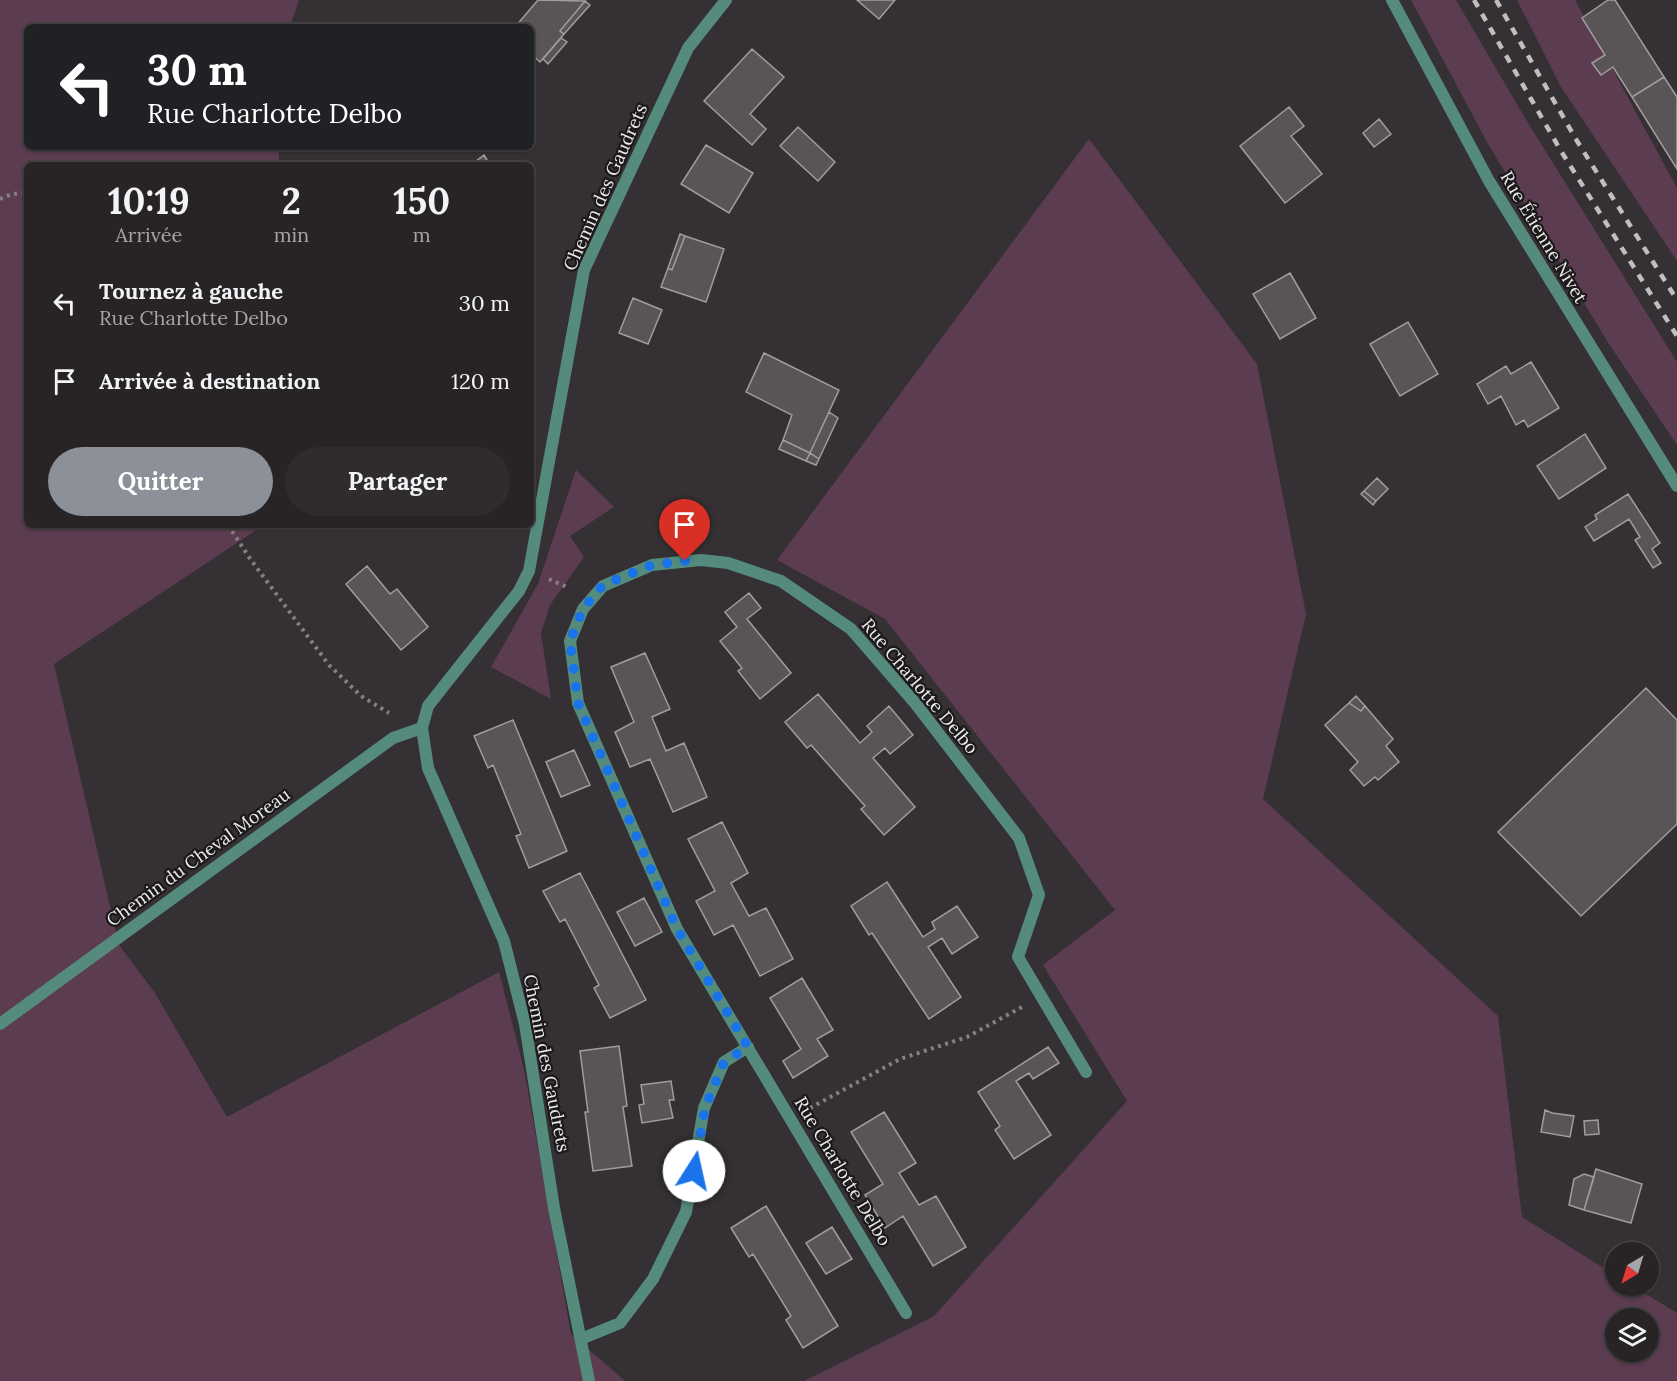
<!DOCTYPE html>
<html lang="fr">
<meta charset="utf-8">
<style>
body{margin:0;font-family:Lora,serif;background:#302c2e;color:#f1f3f6;height:100vh;display:flex;flex-direction:column;font-size:22px;white-space:nowrap}
*{box-sizing:border-box;margin:0}
p{font-size:20px;color:#a5a4a7}
.icon{flex:none;width:33px;height:33px;fill:none;stroke:currentColor;stroke-width:2;stroke-linecap:round;stroke-linejoin:round}
.map{position:relative;flex:1;overflow:hidden}
.sheet{position:absolute;left:24px;top:162px;width:510px;height:366px;display:flex;flex-direction:column;background:#282426;border-radius:9px;box-shadow:0 2px 4px #0004,0 0 0 2px #444143}
.sheet>*{flex:none}
.top-card{position:absolute;left:24px;top:24px;width:510px;height:126px;border-radius:9px;box-shadow:0 2px 4px #0004,0 0 0 2px #444143;background:#202124;color:#fff;overflow:hidden}
.needle{width:39px;rotate:218deg}
.tools{position:absolute;left:1605px;top:1242px;display:grid;gap:12px}
.tools a{display:grid;place-items:center;width:54px;height:54px;border-radius:50%;background:#282426;box-shadow:0 2px 4px #0004,0 0 0 2px #444143;font-size:30px}
.pin{position:absolute;display:grid;place-items:center;width:51px;height:51px;color:#fff;margin:-62px -26px;border-radius:50% 50% 50% 0;rotate:-45deg;box-shadow:0 0 6px #0007}
.pin .icon{rotate:45deg}
.me{position:absolute;width:66px;margin:-33px;rotate:10deg;stroke-linejoin:round;filter:drop-shadow(0 0 4px #0008)}
.turn{display:flex;align-items:center;gap:21px;height:126px;padding:0 24px;font-size:27px}
.turn .icon{width:78px;height:78px;stroke-width:2.5}
.turn b{display:block;font-size:42px;line-height:51px}
.eta{display:flex;justify-content:space-evenly;align-items:center;height:102px;text-align:center}
.eta b{font-size:36px;font-weight:700;line-height:42px}
.action{display:flex;gap:12px;margin-top:auto;padding:12px 24px}
.action a{flex:1;height:69px;border-radius:36px;background:#8c9099;color:#fff;font-size:24px;font-weight:700;line-height:69px;text-align:center}
.action a+a{background:#302c2e;color:#f1f3f6}
ul{padding:0;list-style:none}
li{display:flex;align-items:center;gap:18px;height:78px;padding:0 24px}
li div{flex:1}
li b{display:block;font-size:22px}
li em{font-style:normal}
.map>svg:first-child{display:block}
</style>
<div class="map">
<svg width="1677" height="1381" viewBox="0 0 1677 1381">
<rect width="100%" height="100%" fill="#353033"/>
<path fill="#5c3c50" fill-rule="evenodd" d="M0 0H299L290 27H27V147H279V165H27V525H264L54 664 119 945 155 993 227 1117 499 972 524 1069 571 1334 625 1381H0Z
M1411 0H1456L1525 118 1677 362V445L1607 341 1487 142Z
M1517 0H1575L1677 188V261L1561 87Z
M1089 139 1257 364 1306 614 1263 799 1498 1016 1522 1217 1615 1275 1616 1286H1633L1677 1313V1381H804L934 1316 1127 1101 1043 965 1115 910 885 619 777 560ZM1648 1318V1352H1616V1318Z
M576 470 614 507 570 536 584 557 550 605 541 633 551 699 491 667 538 584Z"/>
<path fill="#595456" stroke="#a19c9f" stroke-width="1.5" d="M538 0 585 1 560 31 564 34 540 62 531 54V27H515Z
M857 0H895L879 19Z
M1608 0H1615L1664 77 1632 97 1613 67 1601 75 1592 63 1605 55 1582 18Z
M585 1 590 5 564 34 560 31Z
M561 38 567 42 548 64 543 59Z
M752 49 784 77 750 114 766 129 752 145 704 101Z
M1664 77 1677 97V169L1632 97Z
M1289 107 1304 126 1291 136 1322 174 1285 203 1240 146Z
M1379 119 1391 134 1374 147 1363 133Z
M798 127 835 162 818 181 780 146Z
M706 145 753 173 729 213 681 184Z
M484 155 490 165H471Z
M680 234 685 236 672 270 668 268Z
M685 236 724 249 706 302 661 287 668 268 672 270Z
M1290 273 1316 318 1280 339 1253 294Z
M633 298 662 310 648 344 619 333Z
M1408 322 1438 374 1400 396 1370 344Z
M764 353 839 390 810 453 783 440 792 415 746 392Z
M1531 362 1559 408 1528 427 1524 420 1516 425 1501 396 1488 404 1477 384 1506 366 1511 374Z
M829 412 838 418 819 459 810 453Z
M1585 434 1606 468 1559 499 1537 466Z
M783 440 810 453 806 461 779 449Z
M810 453 819 459 816 465 806 461Z
M1377 478 1388 489 1376 501 1364 491Z
M1364 491 1376 501 1373 505 1361 494Z
M1628 494 1660 543 1652 549 1661 563 1653 568 1635 540 1640 537 1629 519 1594 541 1585 527 1597 519 1595 515Z
M367 566 390 594 397 589 428 627 401 650 346 584Z
M749 593 761 608 747 619 791 673 760 699 738 671 742 668 720 641 737 627 725 612Z
M645 653 670 709 652 717 666 751 684 743 707 797 673 812 650 759 630 767 615 732 634 722 611 667Z
M1646 688 1677 720V824L1581 916 1498 832Z
M818 694 860 743 872 732 867 726 889 706 913 735 890 754 885 748 873 758 915 807 884 835 861 809 865 806 811 745 807 748 785 722Z
M1356 696 1365 706 1361 711 1349 703Z
M1349 703 1361 711 1365 706 1393 739 1386 746 1399 762 1378 780 1375 777 1364 786 1350 770 1358 762 1325 725Z
M513 720 567 851 529 868 516 836 521 834 493 765 488 768 474 736Z
M574 750 590 785 561 797 546 762Z
M722 822 748 873 731 883 749 916 766 908 793 959 760 976 733 925 714 935 696 901 715 891 688 839Z
M580 873 646 1000 610 1018 594 988 599 985 565 919 560 922 543 891Z
M887 882 923 937 935 929 932 922 957 906 978 937 952 954 942 938 928 947 961 997 929 1019 872 933 869 935 851 906Z
M644 898 662 932 635 946 617 912Z
M802 978 833 1030 817 1039 828 1056 793 1078 783 1061 801 1049 770 998Z
M619 1046 627 1106 623 1107 632 1166 593 1171 585 1112H588L580 1051Z
M1048 1047 1059 1063 1033 1079 1029 1073 1016 1081 1051 1135 1014 1159 995 1130 1000 1126 978 1092Z
M671 1081 674 1100H669L673 1118 642 1123 639 1105 644 1104 641 1085Z
M1545 1110 1552 1113 1574 1116 1570 1137 1541 1132Z
M884 1112 916 1163 899 1173 919 1205 936 1196 966 1247 933 1266 903 1216 885 1228 865 1195 883 1184 851 1132Z
M1598 1120 1599 1134 1585 1135 1584 1121Z
M1596 1169 1642 1184 1631 1223 1584 1210Z
M1584 1174 1594 1177 1584 1210 1569 1205 1574 1179Z
M766 1206 838 1326 803 1348 786 1320 791 1316 753 1254 749 1257 731 1228Z
M832 1227 852 1259 826 1274 806 1243Z"/>
<g fill="none" stroke-linecap="round" stroke-linejoin="round">
<path stroke="#848083" stroke-width="4" stroke-dasharray="3 4.5" stroke-linecap="butt" d="M0 199 12 194 27 193
M228 525 251 560 329 665 361 696 389 713
M549 579 569 588
M810 1108 900 1059 967 1037 1022 1007"/>
<path stroke="#548b7d" stroke-width="12" d="M0 1024 393 738 422 728"/>
<path stroke="#548b7d" stroke-width="12" d="M1392 0 1489 181 1677 486
M906 1313 677 929 578 703 570 641 583 609 603 586 652 565 701 560 728 563 781 581 851 629 915 703 1019 838 1039 895 1018 957 1086 1072
M581 1339 620 1323 653 1279 686 1212 704 1108 724 1062 748 1047
M589 1381 554 1208 525 1024 504 941 428 768 422 728 428 706 519 591 529 571 584 270 688 48 726 0"/>
<path stroke="#c1bec0" stroke-width="4.5" stroke-dasharray="8 8" stroke-linecap="butt" d="M1474 0 1561 151 1677 336
M1496 0 1577 141 1677 300"/>
</g>
<g fill="none" stroke-linecap="round" stroke-linejoin="round">
<path stroke="#1a73e8" stroke-width="10" stroke-dasharray="0 18" d="M685 561 652 565 603 585 583 609 570 641 578 703 677 929 748 1047 724 1062 705 1108 694 1171"/>
</g>
<g text-anchor="middle" dominant-baseline="central" stroke-width="4.5" stroke-linejoin="round" paint-order="stroke">
<g font-size="18" fill="#edeaec" stroke="#1b191a">
<text transform="translate(605 187) rotate(-66)">Chemin des Gaudrets</text>
<text transform="translate(1544 237) rotate(59)">Rue Étienne Nivet</text>
<text transform="translate(920 686) rotate(50)">Rue Charlotte Delbo</text>
<text transform="translate(198 857) rotate(-36)">Chemin du Cheval Moreau</text>
<text transform="translate(547 1063) rotate(79)">Chemin des Gaudrets</text>
<text transform="translate(843 1171) rotate(59)">Rue Charlotte Delbo</text>
</g>
</g>
</svg>
<div class="tools">
<a><svg class="needle" viewBox="-14 -14 28 28"><path d="M0-13l5 13h-10z" fill="#e53935"/><path d="M0 13l5-13h-10z" fill="#a5a4a7"/></svg></a>
<a><svg class="icon" aria-label="layers" viewBox="0 0 24 24"><path d="M12 4l9 5-9 5-9-5zM3 14l9 5 9-5"/></svg></a>
</div>
<div class="pin" style="left:685px;top:561px;background:#d93025"><svg class="icon" aria-label="arrive" viewBox="0 0 24 24"><path d="M6 21V4h12l-3 4 3 4H6"/></svg></div>
<svg class="me" style="left:694px;top:1171px" viewBox="-20 -20 40 40"><circle r="19" fill="#fff"/><path d="M0-13L10 11 0 6-10 11z" fill="#1a73e8"/></svg>
<div class="top-card">
<div class="turn"><svg class="icon" aria-label="left" viewBox="0 0 24 24"><path d="M17 20v-9H6M10 6l-5 5 5 5"/></svg><div><b>30 m</b>Rue Charlotte Delbo</div></div>
</div>
<section class="sheet">
<div class="eta">
<div><b>10:19</b><p>Arrivée</p></div>
<div><b>2</b><p>min</p></div>
<div><b>150</b><p>m</p></div>
</div>
<ul>
<li><svg class="icon" aria-label="left" viewBox="0 0 24 24"><path d="M17 20v-9H6M10 6l-5 5 5 5"/></svg><div><b>Tournez à gauche</b><p>Rue Charlotte Delbo</p></div><em>30 m</em></li>
<li><svg class="icon" aria-label="arrive" viewBox="0 0 24 24"><path d="M6 21V4h12l-3 4 3 4H6"/></svg><div><b>Arrivée à destination</b></div><em>120 m</em></li>
</ul>
<div class="action"><a>Quitter</a><a>Partager</a></div>
</section>
</div>
